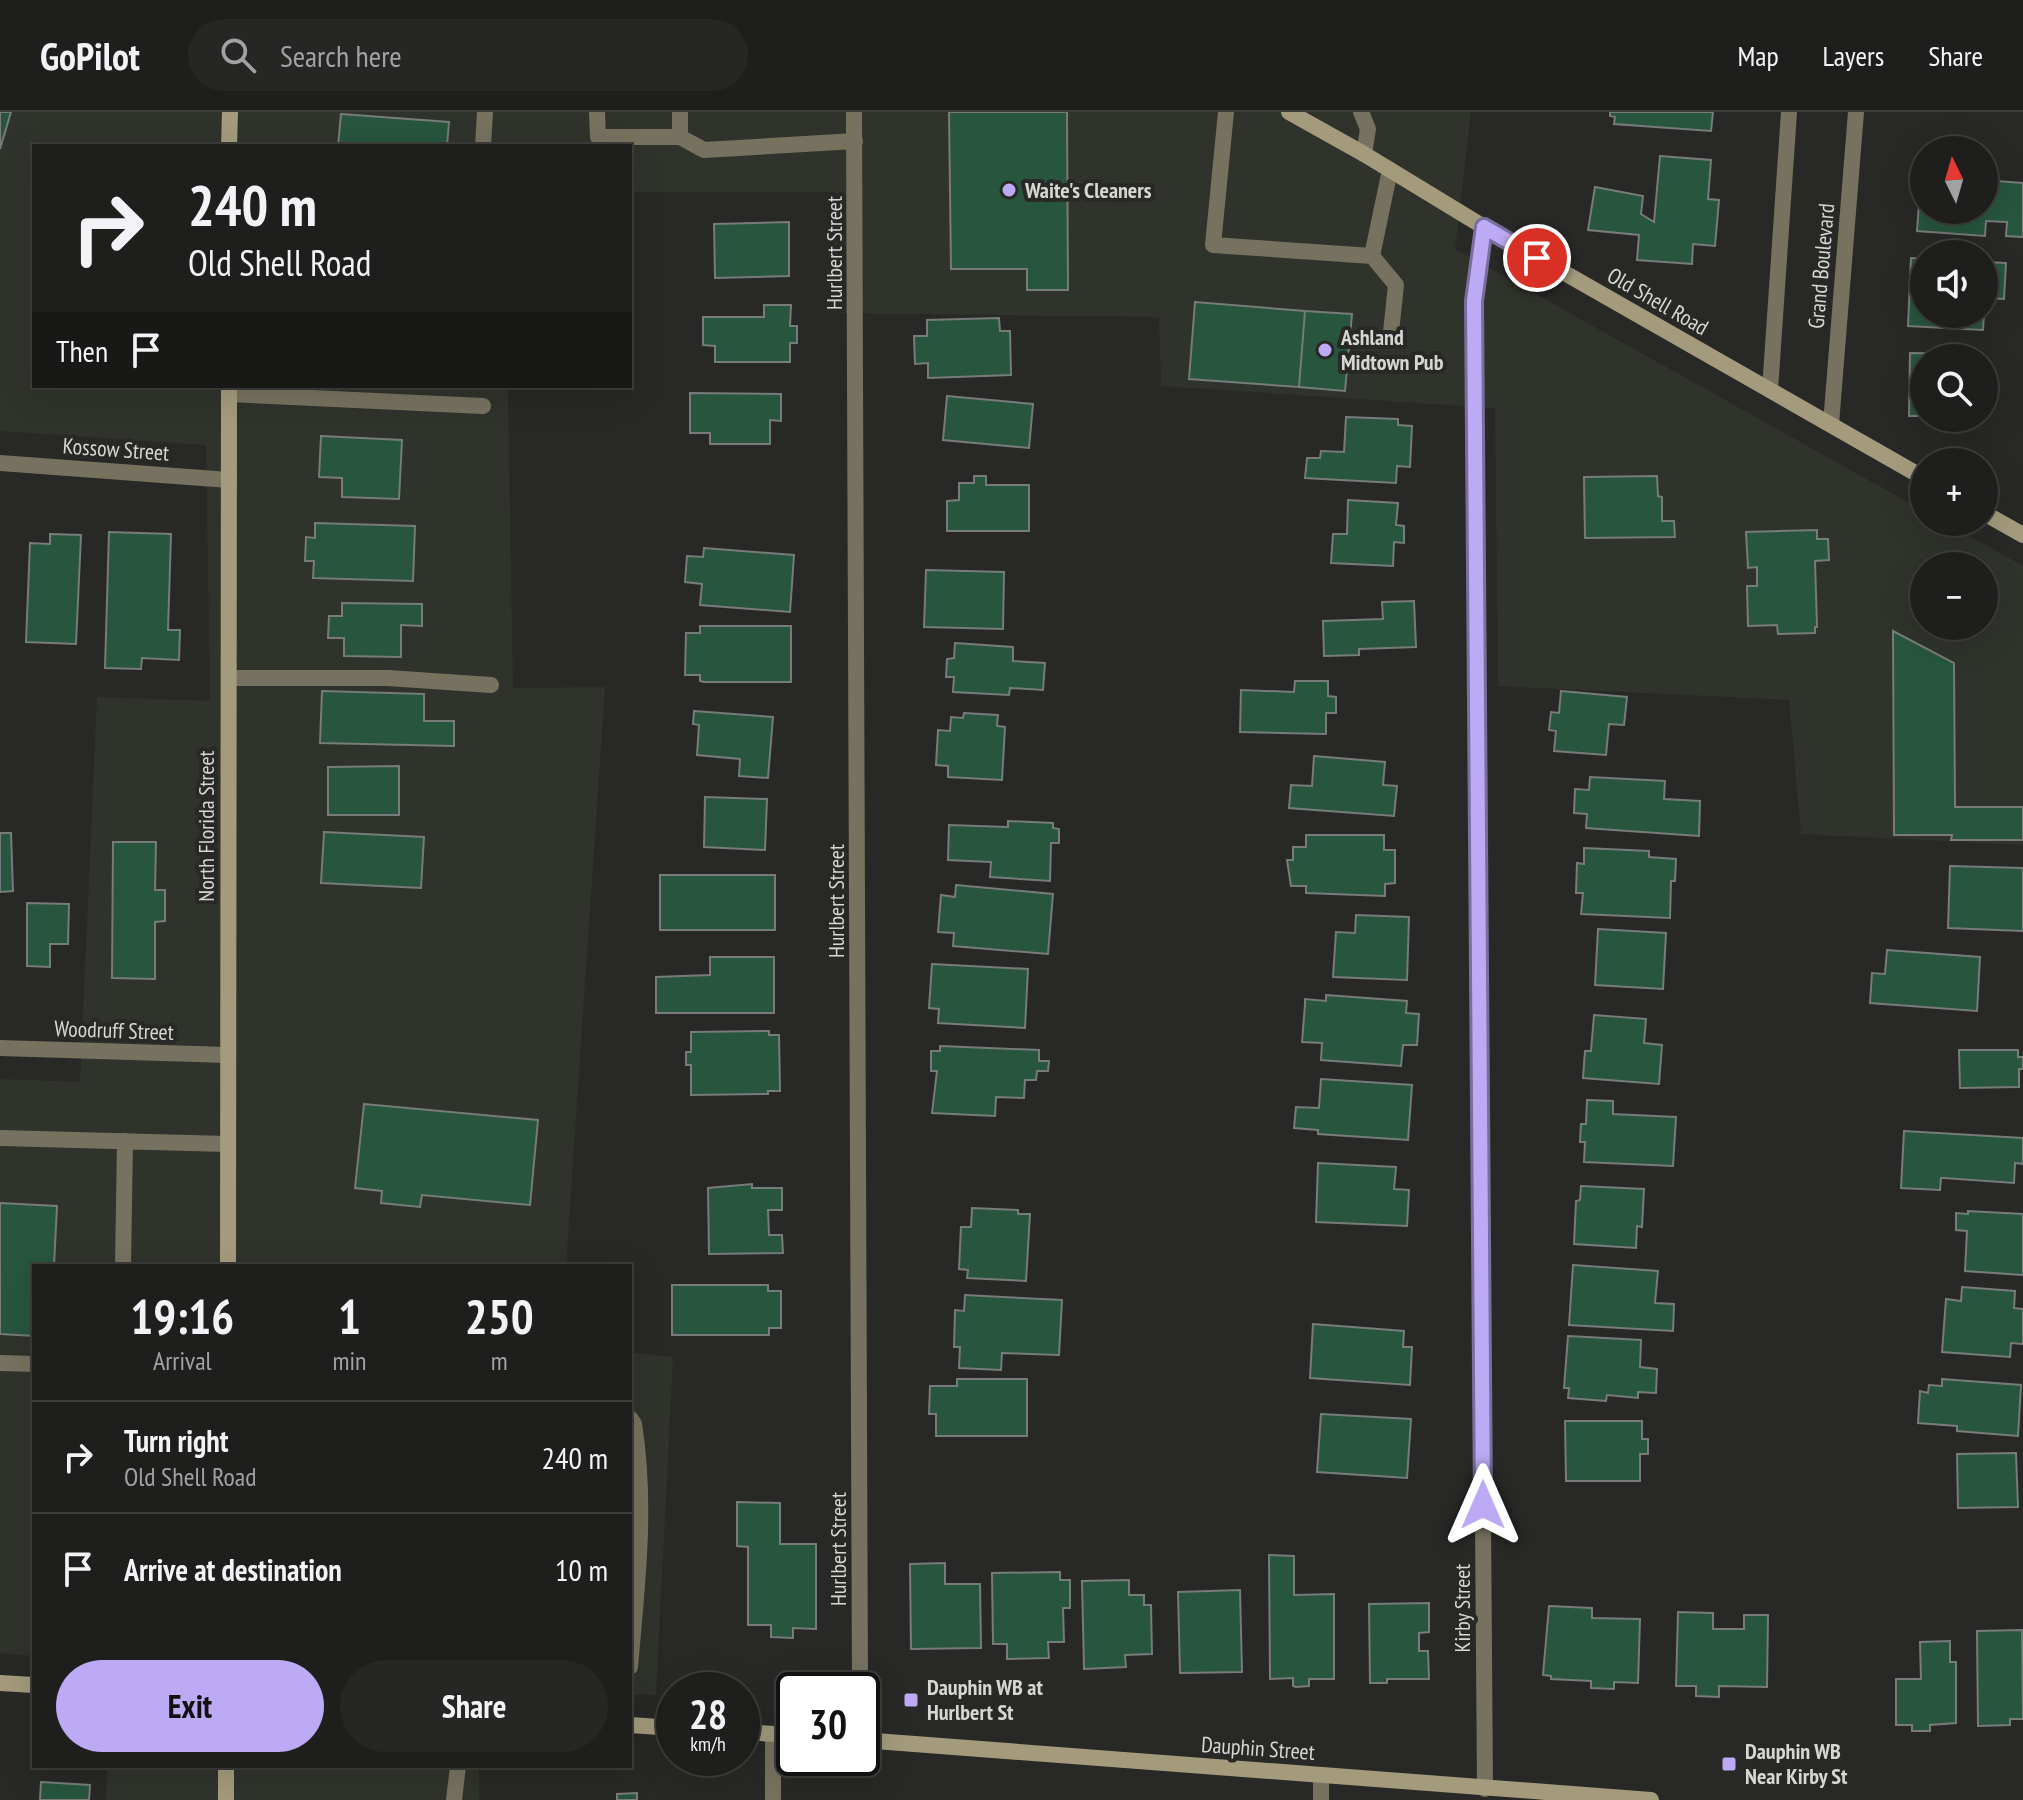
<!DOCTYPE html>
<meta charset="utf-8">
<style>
body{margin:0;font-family:"PT Sans Narrow",sans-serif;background:#262725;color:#f1f3f6;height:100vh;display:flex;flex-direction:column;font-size:30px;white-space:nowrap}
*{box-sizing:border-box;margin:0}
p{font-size:26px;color:#a1a2a3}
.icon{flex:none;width:44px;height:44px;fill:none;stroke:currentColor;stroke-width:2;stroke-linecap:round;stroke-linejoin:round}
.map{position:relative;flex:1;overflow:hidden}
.panel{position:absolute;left:32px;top:1152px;width:600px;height:504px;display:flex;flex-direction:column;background:#1e1f1c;border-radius:0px;box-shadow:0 8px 32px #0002,0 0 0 2px #3c3d3b}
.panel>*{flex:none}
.guide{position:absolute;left:32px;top:32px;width:600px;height:244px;border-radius:0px;box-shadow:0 8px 32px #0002,0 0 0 2px #3c3d3b;background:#1e1f1c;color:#f1f3f6;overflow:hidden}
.needle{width:52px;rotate:355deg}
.buttons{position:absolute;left:1910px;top:24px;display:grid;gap:16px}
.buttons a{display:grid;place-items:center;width:88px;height:88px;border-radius:50%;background:#1e1f1c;box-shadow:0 8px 32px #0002,0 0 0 2px #3c3d3b;font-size:40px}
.speed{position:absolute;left:656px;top:1560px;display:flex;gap:16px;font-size:40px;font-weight:700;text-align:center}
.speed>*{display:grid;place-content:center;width:104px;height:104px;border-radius:50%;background:#1e1f1c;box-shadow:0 8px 32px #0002,0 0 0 2px #3c3d3b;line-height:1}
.speed small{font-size:20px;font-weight:400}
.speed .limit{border:4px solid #111;border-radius:12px;background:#fff;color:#111}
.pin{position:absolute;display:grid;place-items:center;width:68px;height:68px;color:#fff;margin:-34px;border:4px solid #fff;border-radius:50%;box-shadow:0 2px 8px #0007}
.me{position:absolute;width:88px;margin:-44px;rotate:0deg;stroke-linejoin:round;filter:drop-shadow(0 0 6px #0008)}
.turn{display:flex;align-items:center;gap:28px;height:168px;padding:0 24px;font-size:36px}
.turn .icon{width:104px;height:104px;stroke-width:2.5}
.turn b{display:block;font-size:56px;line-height:68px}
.then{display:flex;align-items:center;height:76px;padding:0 24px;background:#0003;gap:16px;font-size:30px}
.eta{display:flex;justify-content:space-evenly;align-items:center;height:136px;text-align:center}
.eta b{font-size:48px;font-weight:700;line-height:56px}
.primary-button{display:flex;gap:16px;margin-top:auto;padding:16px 24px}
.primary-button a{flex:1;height:92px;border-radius:48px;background:#bcaaf5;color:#111;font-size:32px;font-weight:700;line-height:92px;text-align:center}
.primary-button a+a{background:#262725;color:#f1f3f6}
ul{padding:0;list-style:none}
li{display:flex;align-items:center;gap:24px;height:112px;padding:0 24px;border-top:2px solid #3c3d3b}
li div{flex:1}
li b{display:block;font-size:30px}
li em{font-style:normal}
header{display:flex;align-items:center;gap:48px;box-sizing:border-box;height:112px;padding:0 40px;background:#1e1f1c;border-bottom:2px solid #3c3d3b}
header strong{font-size:38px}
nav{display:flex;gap:44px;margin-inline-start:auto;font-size:28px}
.search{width:560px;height:72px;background:#262725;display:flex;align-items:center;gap:20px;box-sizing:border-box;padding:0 28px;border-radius:44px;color:#a1a2a3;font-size:30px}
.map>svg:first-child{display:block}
</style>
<header>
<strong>GoPilot</strong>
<div class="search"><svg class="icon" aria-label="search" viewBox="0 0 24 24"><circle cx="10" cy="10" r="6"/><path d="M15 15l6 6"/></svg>Search here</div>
<nav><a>Map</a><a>Layers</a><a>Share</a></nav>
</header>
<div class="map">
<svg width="2023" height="1688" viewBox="0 0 2023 1688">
<rect width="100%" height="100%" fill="#282926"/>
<path fill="#2f332b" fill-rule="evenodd" d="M0 0H1471L1455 137 1924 399V410H1945L2023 454V733L1801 722 1789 588 1498 574 1495 296 1161 274 1159 205 830 201 833 80H630V34H34V274H508L513 576 605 575 566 1154H34V1544L0 1541V967L80 970 97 585 210 589 206 333 0 319ZM1924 454H1984V514H1924Z
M630 1240 673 1245 656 1583 630 1582Z
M107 1654H479V1688H106Z"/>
<path fill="#27553e" stroke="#777b79" stroke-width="2" d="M0 0H11L0 37Z
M949 0H1067L1068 178H1027V157H951Z
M1610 0H1713L1711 19 1614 12 1615 5 1610 4Z
M341 2 449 10 447 34H338Z
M1660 44 1711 48 1708 87 1719 88 1715 134 1693 132 1692 152 1637 148 1639 123 1588 118 1595 75 1643 84 1641 102 1654 110Z
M1921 63 1924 64V98H1984V68L2023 71V125L2006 124 2007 110 1986 109 1985 124 1917 119Z
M789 110V164L715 166 714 112Z
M1911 146 1924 147V202H1984V150L2006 151 2004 187 1985 186 1983 218 1908 214Z
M1195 190 1305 199 1299 275 1189 267Z
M764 193H791L790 214H797V231H790V250H715V234L703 233V205H764Z
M1305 199 1352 202 1345 279 1299 275Z
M999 206 1000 219H1010L1011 263 928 266V251L915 252 914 224H927V208Z
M1910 241 1970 242V246H1924V304H1909Z
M690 281 781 282V309L770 308V332H710V321H690Z
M947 284 1033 292 1029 336 943 328Z
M1346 305 1398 307V313L1412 314 1410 355 1397 354 1396 371 1305 366 1307 346H1320L1321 339 1344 340Z
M321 324 402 328 399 387 342 385V366L319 365Z
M974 364H986V373H1029V419H947V389L959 388V371H974Z
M1657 364 1658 384 1662 385V409H1674L1675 425 1585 426 1584 365Z
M1348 388 1398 391 1396 413 1404 414V431L1394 430 1393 454 1331 451 1333 422H1347Z
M315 411 415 414 413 469 313 466 314 449H305L306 425 315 426Z
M1817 418V427H1828L1829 448 1815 449 1817 515H1815V521L1778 522 1777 513 1748 514 1747 474H1757V455L1748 456 1746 420Z
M109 420 171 422 168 518H180L179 548 142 546 141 557 105 556Z
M50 422 81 423 76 532 26 530 30 431 50 432Z
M704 436 794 443 790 500 700 493 702 472 685 470 687 444 703 445Z
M926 458 1004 460 1003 517 924 515Z
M1414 489 1416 535 1359 537V543L1324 544 1323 509 1383 507 1382 490Z
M342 491 422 492V514L401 513V545L344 544V526H328L329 504H342Z
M700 514H791V570H704L700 569V563H685L686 521H700Z
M1893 519 1954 551 1955 695H2023V728H1951L1952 723H1894Z
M955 531 1013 535V549L1045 551 1043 578 1010 576 1009 583 953 580 954 565H946L947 547 954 546Z
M1295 569H1328V584L1336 585V601H1326V622L1240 620 1241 578 1294 580Z
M322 579 424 582V609H454V634L320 631Z
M1561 579 1627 585 1624 613 1609 612 1606 643 1554 639 1556 619 1549 618 1551 600 1559 601Z
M694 599 773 605 768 666 739 664 740 647 697 643 699 613 693 612Z
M964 601 998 603 997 614 1005 615 1002 668 948 665V654L936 653 938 618 950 619 951 605 963 606Z
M1314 644 1385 650 1383 673 1397 674 1394 704 1289 696 1291 673 1312 674Z
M399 654V703H328V655Z
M1590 665 1665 669 1664 687 1700 689 1699 724 1586 716 1587 702 1574 701 1575 677 1589 678Z
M705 685 767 687 765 738 704 735Z
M1008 709 1053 711V716L1059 717V731H1051L1050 769 990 765 991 750 948 748 949 713 1008 715Z
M324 720 424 725 421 776 321 771Z
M0 721H11L13 779 0 780Z
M1306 723H1384V738H1395V771L1385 772V784L1306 781V774H1291L1287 748H1293V735H1306Z
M113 730H156L155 778H165V809L155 810V867L112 866Z
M1584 736 1649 739V745L1676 747 1675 769H1671L1670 806 1581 802 1583 781H1576L1577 751 1584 752Z
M1950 754 2023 756V819L1948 816Z
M660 763H775V818H660Z
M956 773 1053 782 1048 842 953 834 954 821 938 820 941 783 955 785Z
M27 791 69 792 68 832H50V855L27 854Z
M1356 803 1409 805 1407 868 1333 865 1336 820 1355 821Z
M1598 817 1666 821 1663 877 1595 873Z
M1887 838 1980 845 1977 899 1870 891 1872 861 1885 862Z
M710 845H774V901H656V865L710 863Z
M932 852 1028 857 1025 916 938 911 939 897 929 896Z
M1326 883 1407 889 1406 901 1419 902 1417 933H1403L1401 954 1321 948 1322 931 1302 930 1305 892V887L1326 889Z
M1594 903 1646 907 1644 931 1662 933 1659 972 1583 966 1585 939H1591Z
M769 919V923H779L780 979H768V982L691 983V953H686V940H691V920Z
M940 934 1039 938V949H1049L1048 959H1037L1036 968H1025L1024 986 996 985 995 1004 932 1001 937 959H931V939H940Z
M1959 938H2018V945H2023V957H2019V975L1960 976Z
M1321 967 1412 973 1408 1028 1318 1022V1018L1294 1016 1296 995 1319 996Z
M1587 988 1613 989V1002L1676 1005 1673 1054 1584 1050 1585 1030H1580L1581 1012H1586Z
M364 992 538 1008 530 1093 422 1083 420 1095 381 1091 382 1079 355 1076Z
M1904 1019 2023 1026V1052L2015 1051 2014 1071 1944 1066H1941L1940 1078 1901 1076Z
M1318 1051 1396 1055 1394 1077 1409 1078 1407 1114 1316 1110Z
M752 1072V1076H782V1098H768L769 1123H782L783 1141 709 1142 708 1076Z
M1581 1074 1644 1077 1642 1115 1637 1114 1636 1136 1574 1132 1576 1089 1580 1088Z
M0 1091 57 1094 54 1154H34V1224L0 1222Z
M972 1096 1018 1098V1102H1030L1026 1169 967 1166 968 1158 959 1157 961 1115H971Z
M1968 1099 2023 1102V1163L1965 1159 1967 1119 1956 1118V1101L1968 1102Z
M1573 1153 1658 1159 1655 1191 1674 1192 1673 1219 1569 1213Z
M672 1173H768V1179H781V1216H769V1223H672Z
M1962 1175 2015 1179 2014 1196 2023 1197V1232L2011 1231 2010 1245 1942 1240 1946 1187 1961 1189Z
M965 1183 1062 1188 1059 1243 1002 1241 1001 1258 959 1256 960 1235H954L955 1198 964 1199Z
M1313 1212 1404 1219 1403 1235H1412L1410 1273 1310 1266Z
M1568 1224 1641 1228 1640 1255 1657 1257 1656 1281 1638 1280V1286L1607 1283 1606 1289 1568 1286 1569 1276H1564Z
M957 1267H1027V1324H936V1302H929L930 1274H957Z
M1942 1267 2021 1273 2018 1324 1957 1319V1314L1918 1311 1920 1279 1928 1281 1929 1273 1942 1274Z
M1321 1302 1411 1307 1407 1366 1317 1360Z
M1565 1309H1642V1327H1648V1342H1640V1369H1566Z
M2016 1341 2018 1395 1958 1396 1957 1342Z
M737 1390 780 1391V1432H816V1517L793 1516V1526L771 1525V1513H748V1435L737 1434Z
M1269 1443 1294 1444V1483L1334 1482V1567H1309V1574L1296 1575 1293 1574V1566L1270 1567Z
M945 1451V1472H980L981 1536 911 1537 910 1452Z
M1060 1460V1468H1070V1496H1063L1064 1530H1048L1049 1546 1007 1547V1532H993L992 1461Z
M1129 1468V1483H1144V1493H1151L1152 1542 1125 1543 1126 1555 1084 1557 1082 1469Z
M1240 1478 1242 1560 1180 1561 1178 1480Z
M1429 1491V1520L1419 1521V1539H1428L1429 1567H1387V1571H1370L1369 1492Z
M1549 1494 1592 1496V1506L1640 1507 1638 1571 1614 1570V1577L1591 1576V1569L1551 1567V1564L1543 1563Z
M1678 1500 1713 1501V1517H1744V1503H1768L1767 1575 1719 1574V1585L1696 1584V1574H1676Z
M2022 1518 2023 1607H2010V1613L1978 1614 1977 1519Z
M1950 1529V1550H1956V1611L1930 1613V1619H1912V1613H1896V1567H1921L1920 1530Z
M41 1670 90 1673 89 1688H40Z
M637 1681V1688H617V1682Z"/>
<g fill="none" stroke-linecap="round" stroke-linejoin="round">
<path stroke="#77725f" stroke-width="16" d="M597 0 598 25H680V0
M1226 0 1213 133 1372 144 1390 58
M1361 0 1368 17 1364 42
M680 25 704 38 855 29
M483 34 485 0
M1372 144 1396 173 1391 220
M229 282 483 294
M229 566H388L491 573
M0 1026 227 1032
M123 1154 125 1029
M0 1251 34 1252
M630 1306 634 1312C647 1394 637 1473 630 1555
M454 1688 458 1654"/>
<path stroke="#77725f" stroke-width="16" d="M854 0 860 1578
M1484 115 1474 189 1485 1677
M1770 278 1789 0
M1831 312 1856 0
M0 351 229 368
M0 936 227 943
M773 1688V1622
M1321 1688V1663"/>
<path stroke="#a49b7d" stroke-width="16" d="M1289 0 1364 42 1484 115 1924 366
M229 34 230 0
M1984 401 2023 423
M228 1154 229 274
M0 1571 34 1573
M630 1613 674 1616
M742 1620 794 1623
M862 1628 1651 1688
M226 1688V1654"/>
</g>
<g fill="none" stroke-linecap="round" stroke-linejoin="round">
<defs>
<path id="route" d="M1483 1393 1474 189 1484 115 1537 146"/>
</defs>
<use href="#route" stroke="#7a6e9f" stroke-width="20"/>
<use href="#route" stroke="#bcaaf5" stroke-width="14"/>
</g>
<g fill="#bcaaf5" stroke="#282926" stroke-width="3">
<circle cx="1009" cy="78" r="8"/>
<circle cx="1325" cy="238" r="8"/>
<rect x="903" y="1580" width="16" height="16" rx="4"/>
<rect x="1721" y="1644" width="16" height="16" rx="4"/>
</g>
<g text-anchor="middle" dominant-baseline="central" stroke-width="8" stroke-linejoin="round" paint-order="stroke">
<g font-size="22" font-weight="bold" fill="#d6d7d5" stroke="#282926" text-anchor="start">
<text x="1025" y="78">Waite's Cleaners</text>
<text x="1341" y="225">Ashland<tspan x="1341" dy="25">Midtown Pub</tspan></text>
<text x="927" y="1575">Dauphin WB at<tspan x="927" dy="25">Hurlbert St</tspan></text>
<text x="1745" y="1639">Dauphin WB<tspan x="1745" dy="25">Near Kirby St</tspan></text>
</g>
<g font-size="22" fill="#d6d7d5" stroke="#282926">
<text transform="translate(834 141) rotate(-90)">Hurlbert Street</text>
<text transform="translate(1821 154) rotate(-85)">Grand Boulevard</text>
<text transform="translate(1658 189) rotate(30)">Old Shell Road</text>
<text transform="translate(116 337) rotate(4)">Kossow Street</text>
<text transform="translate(206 714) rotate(-90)">North Florida Street</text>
<text transform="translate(836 789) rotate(-90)">Hurlbert Street</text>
<text transform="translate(114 918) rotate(2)">Woodruff Street</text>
<text transform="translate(838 1437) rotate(-90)">Hurlbert Street</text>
<text transform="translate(1462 1496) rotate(-90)">Kirby Street</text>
<text transform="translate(1258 1636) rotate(4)">Dauphin Street</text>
</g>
</g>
</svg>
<div class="buttons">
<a><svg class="needle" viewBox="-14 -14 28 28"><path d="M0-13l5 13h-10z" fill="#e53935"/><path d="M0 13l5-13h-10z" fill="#a1a2a3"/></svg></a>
<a><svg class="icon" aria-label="sound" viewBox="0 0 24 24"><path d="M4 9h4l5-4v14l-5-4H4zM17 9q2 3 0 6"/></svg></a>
<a><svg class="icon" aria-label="search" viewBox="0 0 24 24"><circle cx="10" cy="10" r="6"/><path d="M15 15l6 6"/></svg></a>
<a>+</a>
<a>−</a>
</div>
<div class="speed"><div>28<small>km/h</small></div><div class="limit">30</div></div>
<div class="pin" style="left:1537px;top:146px;background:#d93025"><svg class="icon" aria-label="arrive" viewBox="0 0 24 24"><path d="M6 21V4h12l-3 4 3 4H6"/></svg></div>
<svg class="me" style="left:1483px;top:1393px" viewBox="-20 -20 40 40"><path d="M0-17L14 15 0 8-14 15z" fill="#bcaaf5" stroke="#fff" stroke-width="4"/></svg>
<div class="guide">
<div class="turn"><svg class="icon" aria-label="right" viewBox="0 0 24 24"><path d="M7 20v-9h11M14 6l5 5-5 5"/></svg><div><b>240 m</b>Old Shell Road</div></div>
<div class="then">Then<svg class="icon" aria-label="arrive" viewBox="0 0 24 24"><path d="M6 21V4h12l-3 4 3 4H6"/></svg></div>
</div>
<section class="panel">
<div class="eta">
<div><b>19:16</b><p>Arrival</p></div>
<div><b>1</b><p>min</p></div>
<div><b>250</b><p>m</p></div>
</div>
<ul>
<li><svg class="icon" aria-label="right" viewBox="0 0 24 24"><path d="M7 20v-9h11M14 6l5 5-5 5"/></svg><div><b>Turn right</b><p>Old Shell Road</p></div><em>240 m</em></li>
<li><svg class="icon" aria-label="arrive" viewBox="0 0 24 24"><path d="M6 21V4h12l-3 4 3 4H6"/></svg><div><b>Arrive at destination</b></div><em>10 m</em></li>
</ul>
<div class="primary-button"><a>Exit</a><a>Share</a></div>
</section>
</div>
